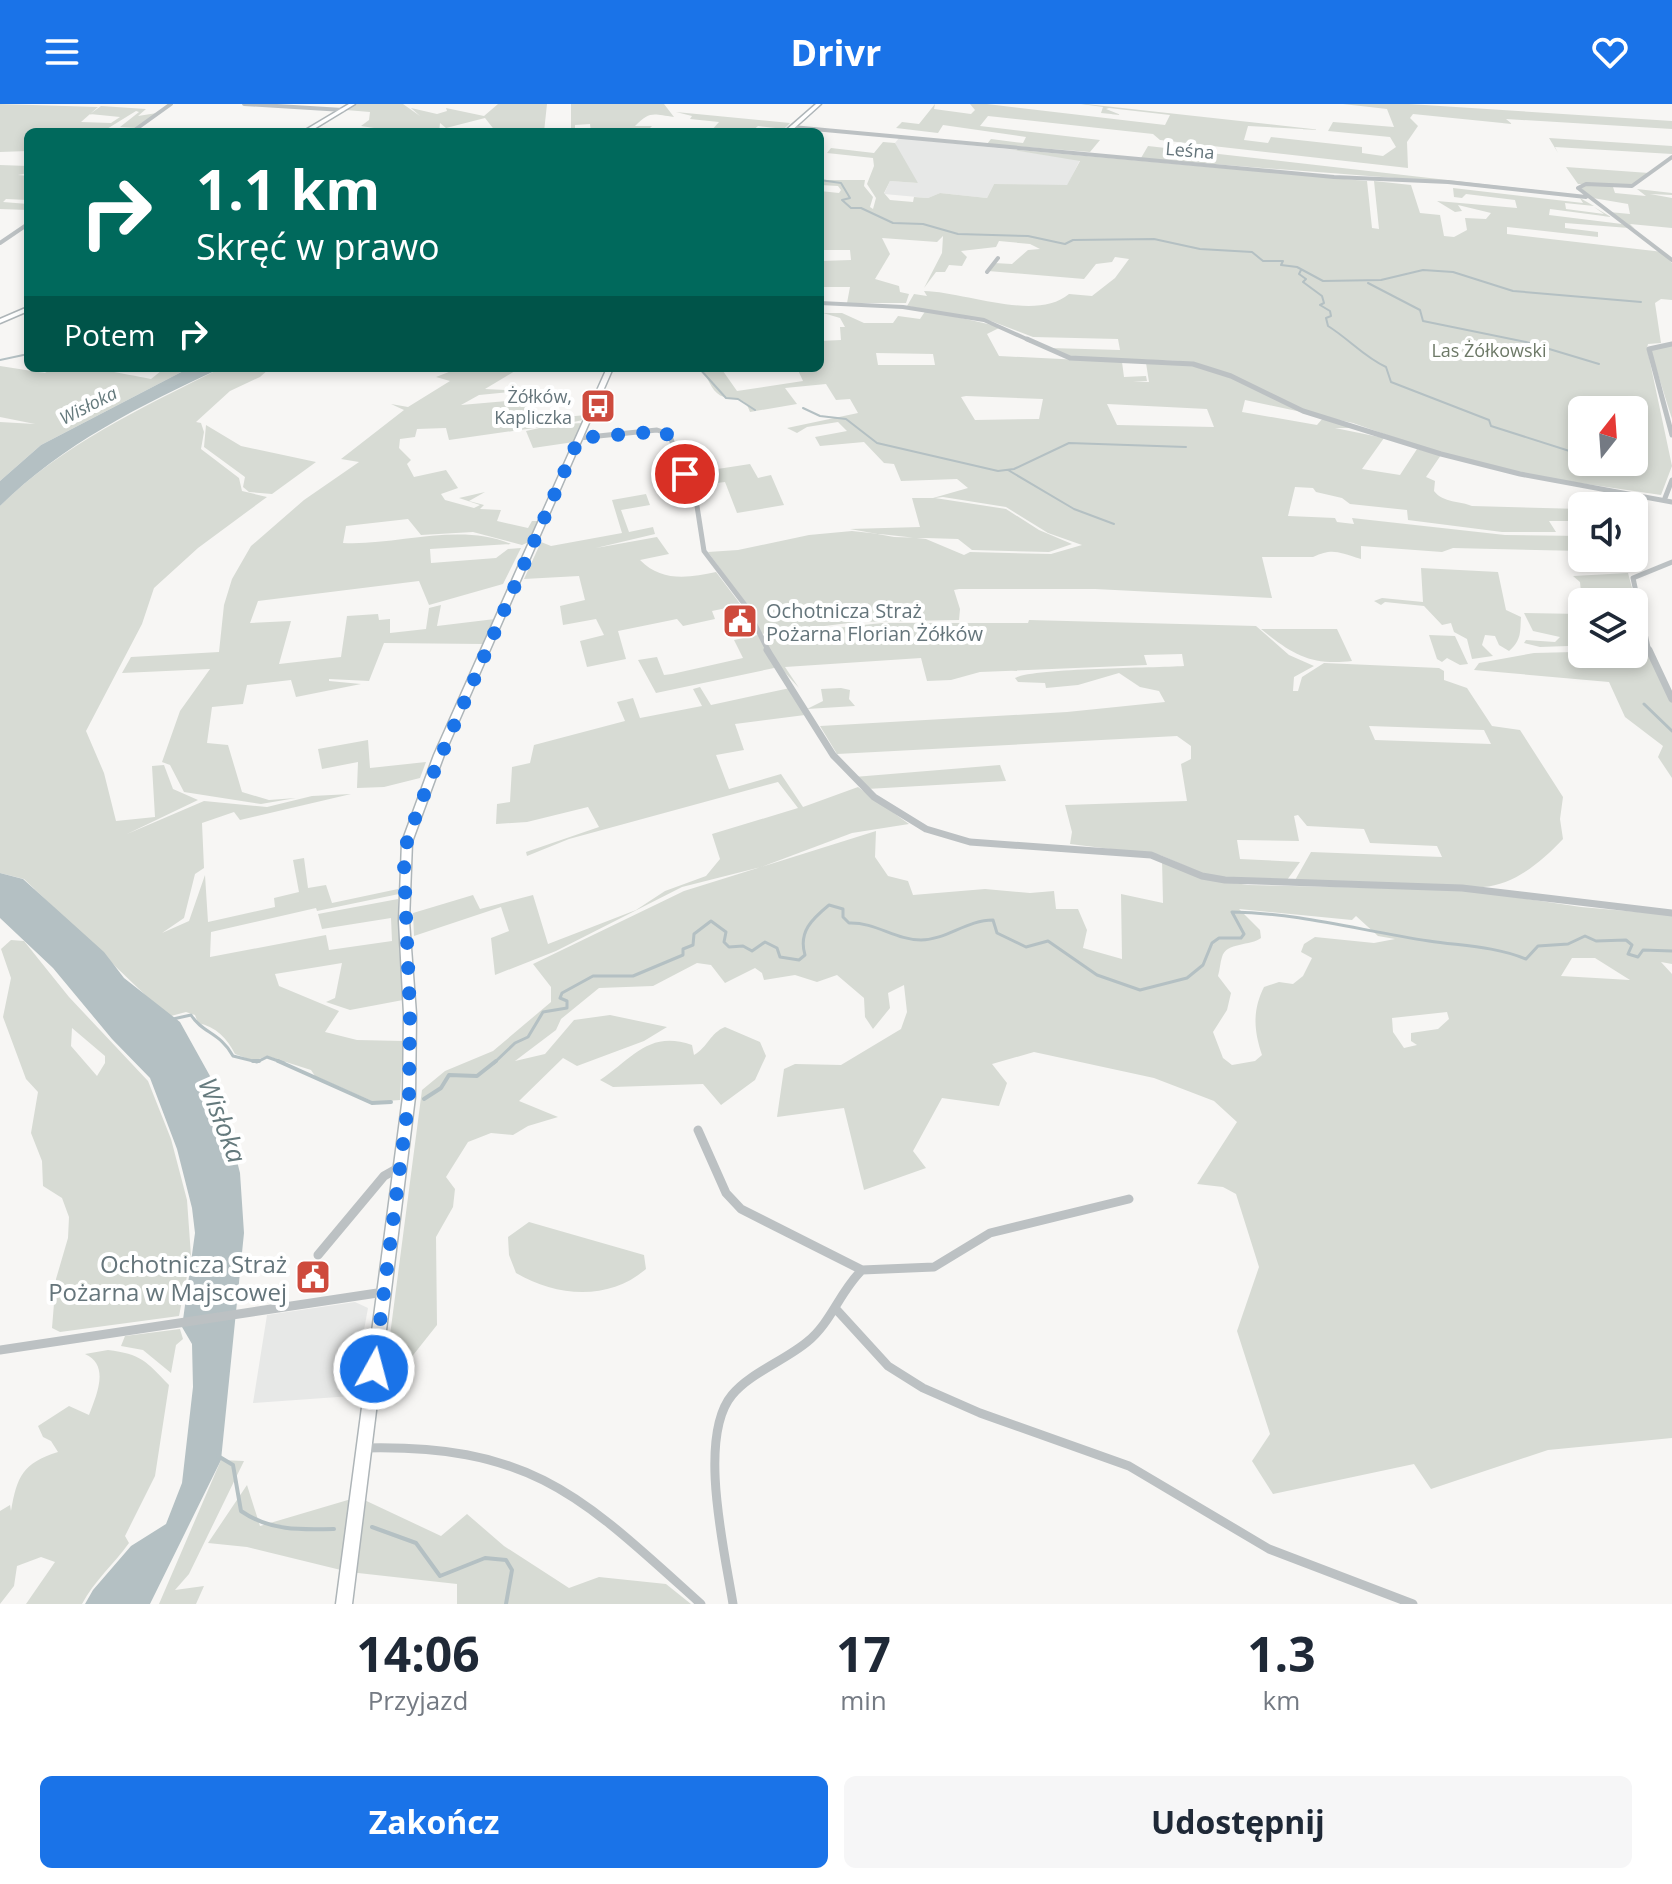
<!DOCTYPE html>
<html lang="pl">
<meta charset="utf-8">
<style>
body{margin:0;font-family:"Open Sans",sans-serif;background:#f6f6f7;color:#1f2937;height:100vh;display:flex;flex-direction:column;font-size:30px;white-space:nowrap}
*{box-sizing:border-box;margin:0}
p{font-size:26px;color:#747a83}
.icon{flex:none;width:44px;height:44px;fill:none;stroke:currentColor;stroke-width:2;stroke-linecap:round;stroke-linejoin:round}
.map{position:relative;height:1500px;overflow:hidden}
.details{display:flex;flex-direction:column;background:#fff;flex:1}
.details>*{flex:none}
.guide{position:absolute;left:24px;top:24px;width:800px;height:244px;border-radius:12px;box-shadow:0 4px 12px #0003;background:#00695c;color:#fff;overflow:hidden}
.needle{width:52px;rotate:17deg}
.tools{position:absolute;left:1568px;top:292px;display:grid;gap:16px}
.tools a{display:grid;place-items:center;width:80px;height:80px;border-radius:12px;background:#fff;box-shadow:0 4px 12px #0003;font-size:40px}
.pin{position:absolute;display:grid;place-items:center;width:68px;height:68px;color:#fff;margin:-34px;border:4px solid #fff;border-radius:50%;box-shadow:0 2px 8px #0007}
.me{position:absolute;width:88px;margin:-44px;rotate:7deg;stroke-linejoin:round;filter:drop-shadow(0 0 6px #0008)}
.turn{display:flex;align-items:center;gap:28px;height:168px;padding:0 40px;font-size:36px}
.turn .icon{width:104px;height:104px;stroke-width:2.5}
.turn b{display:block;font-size:56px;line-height:68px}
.then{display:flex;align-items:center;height:76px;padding:0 40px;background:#0003;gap:16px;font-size:30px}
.eta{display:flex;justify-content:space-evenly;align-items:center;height:136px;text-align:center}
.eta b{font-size:48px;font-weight:700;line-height:56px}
.primary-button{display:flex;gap:16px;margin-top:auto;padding:16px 40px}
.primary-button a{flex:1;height:92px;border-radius:12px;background:#1a73e8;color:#fff;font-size:32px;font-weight:700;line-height:92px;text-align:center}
.primary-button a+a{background:#f6f6f7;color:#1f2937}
header{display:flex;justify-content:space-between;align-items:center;height:104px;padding:0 40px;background:#1a73e8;color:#fff;font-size:36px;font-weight:700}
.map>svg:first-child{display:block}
</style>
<header><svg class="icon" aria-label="menu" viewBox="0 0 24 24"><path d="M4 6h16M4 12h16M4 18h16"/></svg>Drivr<svg class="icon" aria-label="heart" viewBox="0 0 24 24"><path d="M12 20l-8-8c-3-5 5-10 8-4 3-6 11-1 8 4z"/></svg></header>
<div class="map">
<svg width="1672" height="1500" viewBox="0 0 1672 1500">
<rect width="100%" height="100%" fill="#f7f6f4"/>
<path fill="#e7e8e7" d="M899 34 1007 45 1080 56 1067 82 994 80 987 94 940 89 928 94 884 90 890 77 917 79 900 52 895 39Z
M355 1198 368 1204 352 1292 253 1299 267 1211Z"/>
<path fill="#d7dbd4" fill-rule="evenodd" d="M0 0 98 3 81 18 111 19 120 13 90 10 101 2 146 5 138 12 157 9 136 24 120 23 139 8 136 7 102 28H28V47L0 48Z
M357 0H403L420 12 411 4 437 10 447 7 446 4 484 12 498 0H547L544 28H496L485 14 446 24 440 19 439 28H372L374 24 361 22 369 16 370 8 346 6Z
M571 0H664L674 13C652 10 650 7 635 22H668H652L646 28H591L590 20 575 21V28H571Z
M935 0 934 5 971 10 975 6 970 0H987L1165 21 1170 11 1109 4 1106 5 1121 11 1101 9 1103 3 1081 0H1086L1321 26 1248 22 1244 36 1268 39 1271 33 1362 43V49L1383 52 1396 43 1390 33 1328 27 1333 18 1394 23 1387 5 1343 0H1409L1672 17V25L1506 15 1512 20 1413 10 1410 14 1418 22 1407 38 1408 64 1160 36 1153 30 988 12 980 22 1100 36 1090 48 987 40 991 35 1023 39 1026 33 943 21 938 29 896 24 902 18 919 20Z
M676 8 790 19 784 25 758 22 751 28 711 27 719 18 690 15 692 12Z
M1549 34 1672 42V50L1555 43 1558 49Z
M883 38 895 39 918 79 890 77 884 89 890 96 913 98 914 93 928 94 940 89 987 94 994 80 1067 81 1080 57 1007 45 1367 77 1372 124 1379 125 1374 77 1411 81 1420 109 1440 111 1444 132 1454 133 1467 126 1465 114 1486 115 1491 109 1458 101 1462 107 1455 108 1437 97 1517 104 1515 96 1466 90 1462 94 1454 93 1453 84 1583 99 1580 94 1594 102 1565 99 1566 105 1604 110 1594 103 1611 113 1550 105 1549 111 1622 120 1629 124 1565 119V124L1598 128V133L1507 123V130L1663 148 1672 159V196L1661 195 1655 199 1661 239 1648 240 1647 244 1672 362 1661 391 1532 372 1424 344 1353 319 1245 296 1242 308 1317 321 1323 314 1358 324H1335L1384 334 1362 365 1400 371 1417 345 1441 351 1426 373 1435 377 1434 387C1443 399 1461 397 1472 402L1582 405V417H1549L1556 428H1502L1408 416 1407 406 1350 400 1342 394 1316 388 1313 384 1295 383 1288 412 1335 414 1337 418 1354 420 1352 414 1505 431 1582 432V447L1453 444 1442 448 1361 442V455C1337 448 1333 444 1313 453H1262L1272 494 1095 485H959L954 486 960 505 959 516 857 518 760 530 751 507 708 448 738 446 809 431 852 427 926 435 964 451 970 448 1051 450 1082 441 1048 429 1006 403 943 393 935 394 1006 405 1039 426 1072 440 1049 448 972 446 958 435 894 433 850 425 920 423 912 394H933L968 384 957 375 901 377 894 360 884 359 864 338 820 342 815 333 847 327 838 318 807 323 797 329 787 324 858 309 850 295 836 296 826 280 785 284 797 300 750 308C745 292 737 297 724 293 713 290 709 277 704 268H663L664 264H741L723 267 737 287 803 277 797 264H820V237L841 236 840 223H845L840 214 823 209H842L864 219H893L898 212 920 215 926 206 1001 223 987 230 999 252 1122 258 1124 273 1146 272 1147 277 1133 278H1149L1146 259 1180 257 1070 253 1050 244 1120 246 1118 235 1033 233 991 217 907 202 914 190 927 192 924 187C966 188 1036 218 1069 190L1092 192 1115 174 1129 155 1115 153 1112 158 1096 160 1084 175 988 167 994 159 1012 160 1028 146 1040 145 1030 140 999 137 996 143 961 147 967 153 962 162 949 161 945 168H936L924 184 942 149 943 132 937 138 882 134 890 150 875 175 899 182 900 188 909 190 906 199H847L850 183H820V157L851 156 850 146H820V87L839 89 841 86 838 82 820 81V76H865L864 82 873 93 870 103 873 105 876 94 867 80 874 62 873 54 827 49 831 44 874 49ZM876 249 933 250 935 261H878ZM966 292 1043 295 1039 315 975 316 961 293ZM1107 300 1207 305 1214 323 1117 321ZM1582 306H1634V358H1582Z
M1148 42 1579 91C1433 75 1287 67 1141 54Z
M0 61 28 62V69L18 71 28 72V96L6 95 3 98 28 100V106L0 105Z
M1566 63 1649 69 1633 81 1613 83 1615 89 1646 92 1637 85 1672 89V91L1650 90 1672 94V124L1630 120 1635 125 1609 108 1630 110 1628 100 1587 93 1581 83 1589 80H1578Z
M1672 241V315L1651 248 1652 245Z
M0 262 45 269C64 255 126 271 151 275L161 267 138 264H189L41 341 0 377V318L35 320 0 313Z
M221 264H270L260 273 230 287 196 318 201 319 204 328 201 345 239 374 242 387 267 393 198 444 154 484 142 520 86 627 104 669 116 717 155 713 152 662 164 661 173 685 198 696 127 730 204 697 267 703 312 692 351 690 240 716 234 708 202 719 204 764 195 770 184 814 162 829 189 817 205 771 208 818 275 803 274 794 299 788 293 756 304 754 308 784 326 781 332 799 398 785 399 790 317 807 316 804 211 828 210 853 326 831 329 846 392 837 391 814 322 825 318 810 398 795 403 896 350 906 326 898 335 894 342 859 275 870 279 882 339 907 325 928 357 936 403 937 400 996 374 998 315 972 311 966 267 952 254 957 235 950C227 934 216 923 198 919L195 911 186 908 171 912 162 907 24 775 0 769V402C64 339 142 304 221 264Z
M459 264H520L485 285 522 287 479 291 461 301 531 295 532 316 586 311 583 316 564 320 583 319 574 338 533 344 526 327 548 322 449 336 446 324 417 325 415 333 400 335 399 344 411 356 407 360 414 373 446 366 458 384 441 390 445 396 474 404 480 401 459 394 485 388 469 397 484 401 480 405 501 406 497 417 528 424 532 417H538L529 438 522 441 473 428 421 431 408 415 346 422 343 439C396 442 459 418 511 440L430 445 431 459 496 454 508 445 521 444 503 480 429 501 419 477 258 497 250 519 291 517 279 560 341 553 347 512 378 510 379 516 390 515V529L426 525 429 504 441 501 437 522 495 515 483 540 384 539 369 577 329 575V577L361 580 296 593 291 576 247 581 243 600 212 603 207 639 228 641 242 688 269 696 296 694 261 700 184 688 170 661 162 658 180 607 210 565 122 569 131 553 219 548 224 501 232 475 251 442 304 396 359 358 341 355 404 306 391 300 408 303 450 277 436 273Z
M206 321 241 342 316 358 272 390 249 388 243 383 245 373 204 343Z
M750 360 758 374 771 371 784 401 737 409 725 378 691 382 685 370Z
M646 390 650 401 621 406 629 428 653 423 655 430 596 444 657 433 669 450 640 456C661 478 689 474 716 468L741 501 712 507 715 515 683 522 677 515 618 527 626 555 587 563 580 537 604 531 596 515 563 521 560 502 585 496 579 472 524 475 541 438 551 442 622 429 612 396Z
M1421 464 1498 468 1506 506 1521 513C1520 527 1522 536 1509 547L1499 541 1495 532 1485 531 1482 541 1493 552 1472 555 1467 535 1454 528 1451 519 1442 521 1424 502 1385 498 1381 501 1374 497 1382 494 1423 498Z
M1628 469 1649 547 1672 593V674L1658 653 1663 642 1625 613 1609 578 1474 566 1479 559 1534 549 1574 548 1578 545 1569 537 1568 542 1540 543 1524 539 1526 536 1555 538 1560 533 1533 527 1524 509 1582 510V550H1634V498H1582L1580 478 1573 472Z
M1029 516 1256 522 1289 551 1314 562 1294 573 1293 587H1298L1302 573 1324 559 1439 564 1444 567V576L1467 584 1492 622 1520 626 1563 693 1560 715 1563 735C1542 757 1515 781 1483 783L1294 778 1311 748 1442 753 1437 742 1370 739 1364 725 1307 722 1298 711 1294 712 1299 737 1237 736 1240 755 1300 758 1287 776 1228 774 1204 770 1160 751 1070 740 1072 728 1065 701 1187 697 1181 660 1191 655V642L1177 632 837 650 820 622 1067 608 1165 598 1159 587 1140 583 1119 569 1078 581 1046 584 1045 579 1018 578 1015 574C1033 564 1154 564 1184 562L1182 550 1144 551 1147 561 980 568 951 576 927 577 921 554 785 563 799 584 780 563 761 532 882 519H1028ZM1369 622 1484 626 1491 640 1375 636Z
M1261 525H1337L1352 557C1311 562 1292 550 1261 525Z
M758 531 779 563 656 589 638 556 657 553 664 571 672 570 743 554 734 536Z
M1429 531 1455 532 1468 560 1460 561 1447 554 1442 558 1437 555Z
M700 583 711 601 790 584 805 611 735 620 744 646 716 651 729 685 781 670 803 703 858 683 909 720 852 729 761 763 682 783 556 847 495 871 491 834 509 827 501 803 414 832 413 809 473 791 480 805 533 791 548 840 636 806 665 787 706 772 720 755 712 730 798 704 778 678 569 735 527 752 526 748 599 723 588 703 527 718 496 720 497 700 510 698 512 663 530 659 534 641 625 617 617 598 633 594 640 614 702 602 693 585Z
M841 584 850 586 849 595 855 602 807 605 823 597 821 585Z
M368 636 370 664 426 658 420 674 384 683 357 684 358 658 322 665 318 645Z
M1000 661 1006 677 867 685 854 673Z
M876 727 875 753 888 772 908 777 913 791 985 785 1030 789 1054 787 1056 805H1078L1087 826 1083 844 1122 855 1121 790 1163 799 1162 755 1208 775 1248 781 1466 786 1581 803 1672 811V860L1661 858 1672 870V1334L1548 1346 1431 1385 1414 1360 1273 1390 1252 1357 1270 1330 1237 1227 1259 1163 1236 1090 1223 1083 1197 1080 1237 1018 1214 997 1154 974 1034 948 992 960 1007 979 999 1002 942 994 913 1047 926 1064 864 1086 844 1004 777 1013 784 965 795 960 841 961 901 925 907 908 904 881 888 889 890 904 873 925 865 913 864 894 837 871 817 878 795 871 764 876 762 869 755 864 725 879 711 861 697 859 653 882 599 884 561 915 556 926 515 957 545 950 574 916 610 911 667 923 644 937 577 962 563 954 519 997 558 1013 528 1022 513 1031 491 1029 468 1038 446 1073 455 1085 453 1103 436 1133 437 1221 410 1255 386 1262 422 986 445 967 493 947 551 898V883L533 860 684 787ZM1239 805 1352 816 1356 812 1378 832 1395 835 1374 839 1315 833 1304 840 1301 848 1312 854 1303 872 1293 880 1279 878 1264 883C1252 907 1254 927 1262 951L1255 957 1232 961 1223 954 1213 928 1227 906 1231 889 1218 872C1220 865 1220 859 1222 853 1226 838 1251 842 1261 834L1260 826ZM1572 854H1595L1630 876 1561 872ZM1447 908 1449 915 1438 925 1411 929V937L1417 941 1404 944 1393 928 1392 914Z
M11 836 24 837 69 893 148 977 171 1035 187 1096 191 1152 179 1212 60 1228 52 1224 56 1175 68 1134 69 1113 62 1094 43 1082 42 1057 31 1029 38 988 26 975 3 913 11 874 1 845ZM72 924 105 952V959L97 972 71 942Z
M725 923 760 938 766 952 755 976 721 1001 703 980 613 983 600 976C633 954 649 926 692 941L694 951C708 943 710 929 725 923Z
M529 1118 644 1151 646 1165C609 1197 557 1193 516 1169L509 1151 508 1133Z
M180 1225 183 1235 176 1241 171 1269 143 1246 121 1242 125 1232Z
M108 1246C141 1250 146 1257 169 1281L155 1372 125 1432 129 1439C114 1460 94 1477 82 1500H26L55 1458 41 1453 17 1462 14 1482 0 1500V1407L10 1401 11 1407C17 1372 23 1359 58 1348L51 1337 43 1333 38 1322 69 1302 89 1311C97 1290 110 1261 85 1250Z
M221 1356 244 1357 189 1470 175 1486 204 1482 196 1500H159Z
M247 1381 260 1422 358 1393 441 1432 467 1410 504 1442 569 1484 599 1473 666 1480 691 1500H457V1480L349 1468 247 1443 208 1439Z"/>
<path fill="#b4c0c3" d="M189 264H221C141 301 63 340 0 402V377L41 341Z
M0 769 23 775 104 848 124 874 180 918 220 990 240 1069 244 1129 221 1356 150 1500H85L93 1486 131 1442 166 1420 182 1379 193 1283 192 1240 182 1223 195 1129 192 1104 177 1045 150 974 112 935 53 864 0 814Z"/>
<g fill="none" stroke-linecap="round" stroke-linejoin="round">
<path stroke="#b4c0c3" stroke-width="2" d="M820 76 841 79 850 94 842 96 851 104H861L893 119 923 120 958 130 1028 132 1065 140 1073 136 1154 135 1200 145 1252 148 1263 157H1283L1281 161 1297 163 1323 177 1381 176 1423 166 1453 168 1513 187 1641 198
M1301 166 1299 170 1306 175 1303 178 1322 192 1324 199 1320 201 1330 207 1331 212 1326 214 1328 222C1349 235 1364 253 1386 263L1391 278 1489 316 1491 322 1582 351
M1368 179 1420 206 1423 217 1526 238 1599 260
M0 256 28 250
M699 264 726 294 738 295 755 306
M803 304 820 312 846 315 877 339 998 367 1014 365 1069 339 1186 343
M1008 366 1074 405 1114 420"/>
<path stroke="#b4c0c3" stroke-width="3" d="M1644 600 1672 627
M173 915 191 911C202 929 221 929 233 952L257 958 267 953 284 959
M494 959 515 939 528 933 543 908 567 904V897L560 894 562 889 593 872H633L683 851V845L693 841 694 830 711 817 726 828 724 838 729 843 743 842 752 847 765 838 777 844 780 853 799 856 805 851C798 828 812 815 829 801L843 805V813L849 819C875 818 896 836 921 836 946 836 967 816 993 816L997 829 1026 843 1048 837 1097 871 1140 886 1187 874 1203 861 1212 839 1219 834H1241L1244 830 1232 808C1300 809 1362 827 1429 837 1462 842 1494 842 1526 855L1538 842 1568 840 1585 832 1596 837 1626 836 1632 841 1628 850 1638 853 1643 846 1672 847"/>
<path stroke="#b4c0c3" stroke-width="4" d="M253 957H259
M278 957 372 999 391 998
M424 995 441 984 449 971 477 972 496 957
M218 1352 233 1361 241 1407C270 1427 300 1426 334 1425
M372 1423 416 1439 440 1472 485 1454 506 1456 512 1466 506 1500"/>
<defs>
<path id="secondary" d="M349 0H355L309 28H302Z
M816 0H821L790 28H784Z
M28 203V207L0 219V215Z
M607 264H613L444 651 412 738 409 817 416 910 415 993 352 1500H336L403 993 404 910 399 817 402 738 434 651Z"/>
</defs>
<use href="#secondary" stroke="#aeb5b8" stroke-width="3"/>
<path stroke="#bcc1c3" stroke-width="4" d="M244 0 343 6
M792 23 1334 73 1448 78 1586 93
M132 28 171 0
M1672 53 1632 82 1586 80 1578 84 1672 156
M0 139 28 120
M987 168 998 154
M820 199 903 203 984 216 1031 237"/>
<path stroke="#bcc1c3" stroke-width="5" d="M1027 235 1070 254 1193 260 1231 272 1303 307 1441 350 1520 370 1672 398
M1672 240 1649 245 1672 331
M579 334 657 326 669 330 697 402 704 447 745 501 769 548
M1665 394 1672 376
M1649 548 1633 474 1672 458"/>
<path stroke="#bcc1c3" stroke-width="7" d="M767 546 833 651 874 693 926 725 970 738 1151 751 1202 772 1225 776 1462 784 1672 809
M1649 546 1672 595"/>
<path stroke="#bcc1c3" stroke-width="9" d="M698 1026 726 1089 741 1105 862 1166
M318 1151 384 1072 400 1063
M835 1204 888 1262 923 1284 980 1309 1129 1362 1269 1445 1413 1500
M0 1246 384 1188
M364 1344C534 1340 583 1394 701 1500
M733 1500C725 1449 697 1333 732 1291 750 1269 784 1257 807 1238 831 1219 840 1187 862 1166L934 1163 990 1129 1129 1095"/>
<use href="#secondary" fill="#fff" fill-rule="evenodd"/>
</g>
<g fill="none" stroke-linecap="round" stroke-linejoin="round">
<path stroke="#1a73e8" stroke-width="14" stroke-dasharray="0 25.2" d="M374 1265 409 993 410 910 404 761 407 738 420 700 579 334 664 327 673 337 685 370"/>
</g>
<defs>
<symbol id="bus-square" viewBox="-11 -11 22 22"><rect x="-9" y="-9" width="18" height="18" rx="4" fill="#ce4b3d" stroke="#fff"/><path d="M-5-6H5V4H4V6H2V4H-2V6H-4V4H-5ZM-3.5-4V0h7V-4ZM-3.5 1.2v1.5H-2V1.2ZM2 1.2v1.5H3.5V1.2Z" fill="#fff"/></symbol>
<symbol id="civic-square" viewBox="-11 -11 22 22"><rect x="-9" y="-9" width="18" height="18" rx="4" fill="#ce4b3d" stroke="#fff"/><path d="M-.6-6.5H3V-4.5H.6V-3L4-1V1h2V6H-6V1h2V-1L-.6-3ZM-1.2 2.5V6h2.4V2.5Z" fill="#fff"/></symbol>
</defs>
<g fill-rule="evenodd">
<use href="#bus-square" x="578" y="282" width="40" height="40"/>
<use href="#civic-square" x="720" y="497" width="40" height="40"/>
<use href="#civic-square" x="293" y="1153" width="40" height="40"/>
</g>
<g text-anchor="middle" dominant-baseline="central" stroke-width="8" stroke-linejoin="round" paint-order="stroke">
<g font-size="18" fill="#65757b" stroke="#fff">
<text transform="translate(1190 46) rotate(5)">Leśna</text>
</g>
<g font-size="18" fill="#6d7967" stroke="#fff">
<text x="1489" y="246">Las Żółkowski</text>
</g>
<g font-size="18" fill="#65757b" stroke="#fff" text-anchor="end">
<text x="572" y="292">Żółków,<tspan x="572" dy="21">Kapliczka</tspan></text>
</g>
<g font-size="18" font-style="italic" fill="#657a7d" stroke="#fff">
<text transform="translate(88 301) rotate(-27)">Wisłoka</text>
</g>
<g font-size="20" fill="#65757b" stroke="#fff" text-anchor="start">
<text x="766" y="506">Ochotnicza Straż<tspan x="766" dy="23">Pożarna Florian Żółków</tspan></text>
</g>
<g font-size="24" fill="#65757b" stroke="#fff" text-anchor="end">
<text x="287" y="1159">Ochotnicza Straż<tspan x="287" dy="28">Pożarna w Majscowej</tspan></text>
</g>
<g font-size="26" font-style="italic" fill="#657a7d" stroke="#fff">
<text transform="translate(223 1016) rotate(69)">Wisłoka</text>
</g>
</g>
</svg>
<div class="tools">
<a><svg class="needle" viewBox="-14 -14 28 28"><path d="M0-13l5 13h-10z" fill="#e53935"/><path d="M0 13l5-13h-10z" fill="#747a83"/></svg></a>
<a><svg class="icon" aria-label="sound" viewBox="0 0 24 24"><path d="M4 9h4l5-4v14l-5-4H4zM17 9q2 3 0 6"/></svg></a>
<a><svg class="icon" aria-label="layers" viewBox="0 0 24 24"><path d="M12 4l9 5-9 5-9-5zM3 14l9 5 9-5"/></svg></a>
</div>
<div class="pin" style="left:685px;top:370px;background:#d93025"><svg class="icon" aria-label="arrive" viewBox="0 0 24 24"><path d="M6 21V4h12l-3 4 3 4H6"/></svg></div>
<svg class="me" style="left:374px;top:1265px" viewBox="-20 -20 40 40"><circle r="17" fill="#1a73e8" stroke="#fff" stroke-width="3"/><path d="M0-11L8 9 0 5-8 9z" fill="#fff"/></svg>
<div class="guide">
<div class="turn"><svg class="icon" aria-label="right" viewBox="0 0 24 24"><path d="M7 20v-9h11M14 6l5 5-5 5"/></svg><div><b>1.1 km</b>Skręć w prawo</div></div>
<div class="then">Potem<svg class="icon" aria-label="right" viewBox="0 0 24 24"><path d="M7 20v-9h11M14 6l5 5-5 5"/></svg></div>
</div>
</div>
<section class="details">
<div class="eta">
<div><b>14:06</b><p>Przyjazd</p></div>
<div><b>17</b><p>min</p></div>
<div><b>1.3</b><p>km</p></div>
</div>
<div class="primary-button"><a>Zakończ</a><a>Udostępnij</a></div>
</section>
